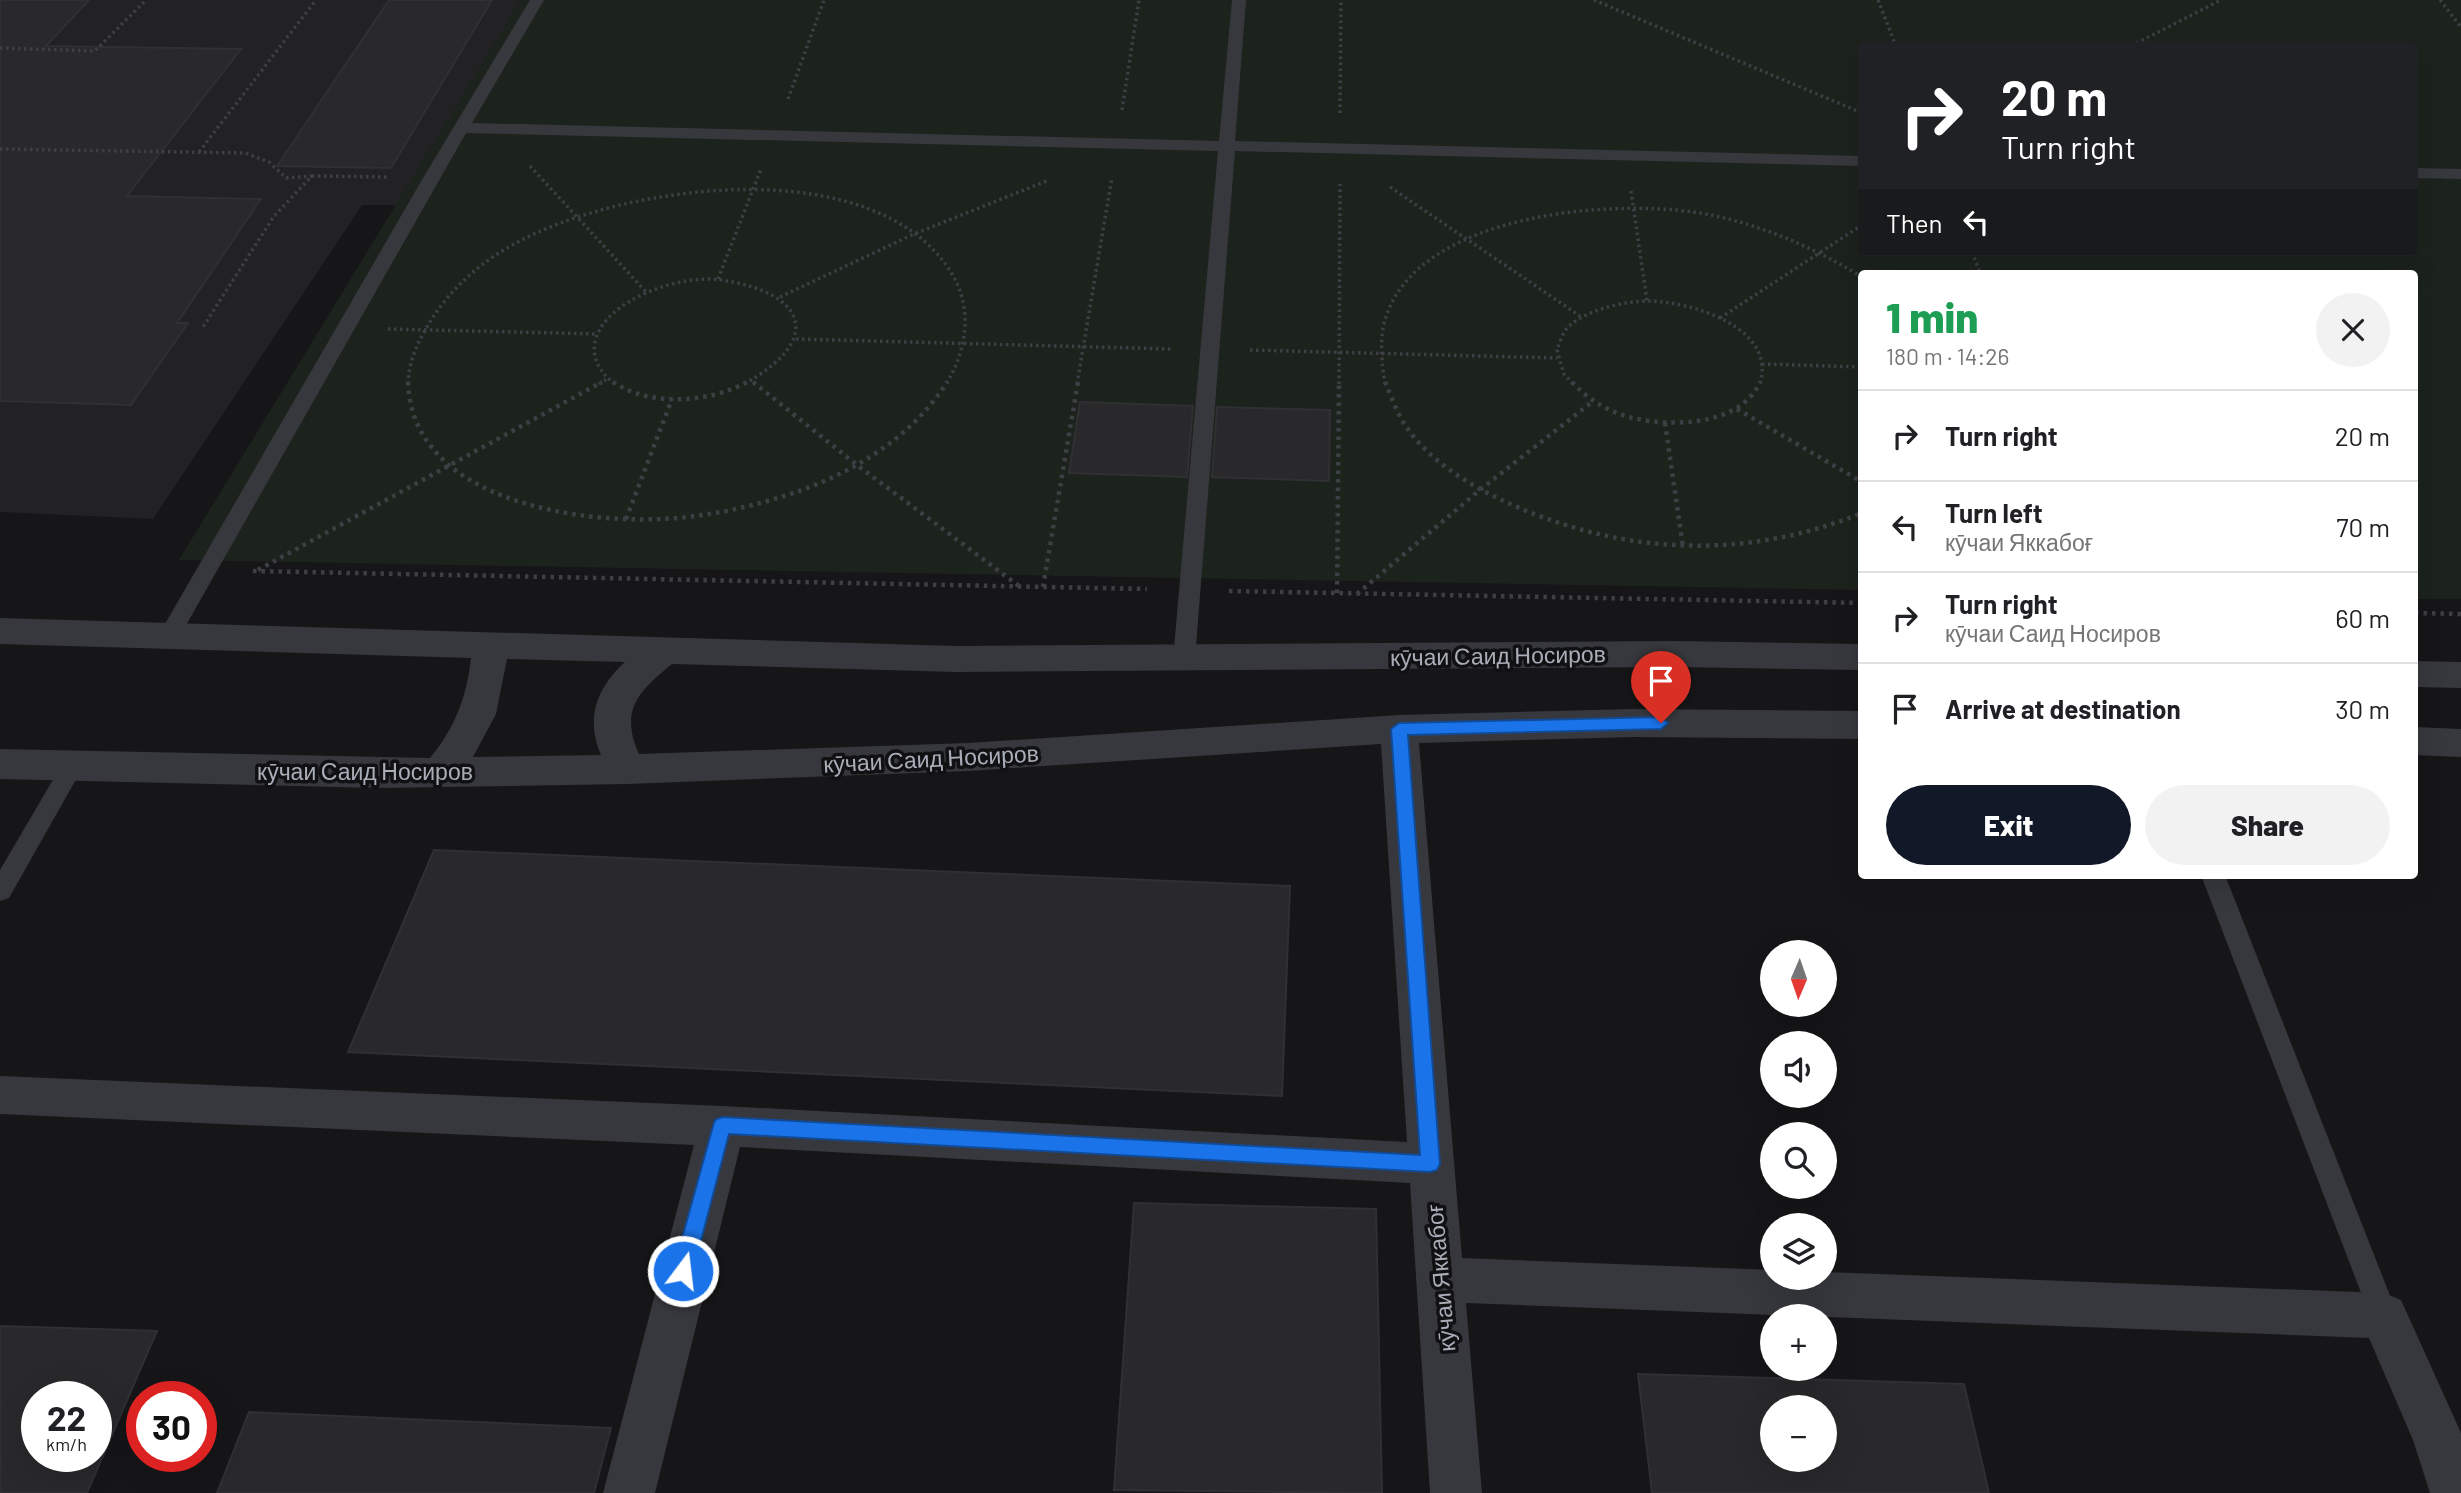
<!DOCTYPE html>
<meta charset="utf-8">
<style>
body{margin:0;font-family:Barlow,sans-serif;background:#f2f2f2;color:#202124;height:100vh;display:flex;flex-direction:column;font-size:26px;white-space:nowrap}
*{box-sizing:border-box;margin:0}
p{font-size:23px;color:#757577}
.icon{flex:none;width:38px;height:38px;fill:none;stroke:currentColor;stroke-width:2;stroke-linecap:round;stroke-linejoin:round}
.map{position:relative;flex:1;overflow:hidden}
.panel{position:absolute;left:1858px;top:270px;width:560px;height:609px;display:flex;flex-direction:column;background:#fff;border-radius:7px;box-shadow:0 7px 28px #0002}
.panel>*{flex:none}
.guide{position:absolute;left:1858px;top:42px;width:560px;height:214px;border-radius:7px;box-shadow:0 7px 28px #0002;background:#202124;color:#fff;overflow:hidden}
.needle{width:46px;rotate:182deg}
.controls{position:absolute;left:1760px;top:940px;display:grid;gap:14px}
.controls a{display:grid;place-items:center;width:77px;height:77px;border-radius:50%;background:#fff;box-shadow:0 7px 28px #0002;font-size:35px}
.speed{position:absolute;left:21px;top:1381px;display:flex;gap:14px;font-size:35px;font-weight:700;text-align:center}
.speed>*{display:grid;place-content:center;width:91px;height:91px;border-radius:50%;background:#fff;box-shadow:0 7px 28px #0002;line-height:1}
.speed small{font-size:18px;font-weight:400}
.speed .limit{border:10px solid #d22;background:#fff;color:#111}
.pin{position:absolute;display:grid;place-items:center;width:60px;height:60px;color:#fff;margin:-72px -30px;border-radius:50% 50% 50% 0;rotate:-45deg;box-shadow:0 0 7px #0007}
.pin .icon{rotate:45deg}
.me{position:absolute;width:77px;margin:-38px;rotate:15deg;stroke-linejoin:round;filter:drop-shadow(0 0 5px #0008)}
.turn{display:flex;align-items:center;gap:24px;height:147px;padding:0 28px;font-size:32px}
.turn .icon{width:91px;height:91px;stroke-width:2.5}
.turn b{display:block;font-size:49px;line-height:60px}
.then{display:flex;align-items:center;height:66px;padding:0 28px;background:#0003;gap:14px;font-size:26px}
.round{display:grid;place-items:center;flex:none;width:74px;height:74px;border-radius:37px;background:#f2f2f2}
.headline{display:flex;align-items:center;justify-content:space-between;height:119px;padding:0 28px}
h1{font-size:42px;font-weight:800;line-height:52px;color:#1e9e55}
.action{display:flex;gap:14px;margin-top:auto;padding:14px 28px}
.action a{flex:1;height:80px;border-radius:42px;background:#111827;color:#fff;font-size:28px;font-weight:800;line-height:80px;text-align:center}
.action a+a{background:#f2f2f2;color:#202124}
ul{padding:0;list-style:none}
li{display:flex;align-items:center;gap:21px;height:91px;padding:0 28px;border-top:2px solid #e0e0e0}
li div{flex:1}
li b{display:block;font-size:26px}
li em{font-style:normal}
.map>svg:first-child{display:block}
</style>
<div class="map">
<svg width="2461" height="1493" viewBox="0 0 2461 1493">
<rect width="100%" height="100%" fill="#161618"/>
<path fill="#222225" d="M0 0H535L409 205H362L153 519 0 512Z"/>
<path fill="#1c231d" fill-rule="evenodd" d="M521 0H2461V599H2415V273H1862V590L179 560ZM1862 46H2415V252H1862Z"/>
<path fill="#29292c" stroke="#303034" stroke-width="2" fill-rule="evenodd" d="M0 0H89L46 46 241 49 127 196 261 199 177 323H188L131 405 0 401Z
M389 0H492L391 168 277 166Z
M1080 402 1193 406 1187 477 1069 473Z
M1217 407 1330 410 1329 481 1212 477Z
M434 850 1290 886 1282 1096 348 1052Z
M1134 1203 1376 1209 1382 1493 1114 1490Z
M0 1326 157 1331 87 1493H0ZM37 1396H96V1456H37Z
M1638 1374 1964 1384 1989 1493H1652ZM1773 1407H1825V1460H1773Z
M249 1412 611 1428 594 1493H217Z"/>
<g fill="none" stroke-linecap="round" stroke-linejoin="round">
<path stroke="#3d3f44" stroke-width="3.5" stroke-dasharray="2.5 3.5" stroke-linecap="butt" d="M1594 0 1862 113
M1878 0 1896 46
M2440 0 2461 27
M2131 46 2221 0
M0 48 95 51 146 0
M788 99 824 0
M1122 110 1139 0
M1340 113 1341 0
M0 149 245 153 269 162 286 178 312 176 274 216 203 327
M199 152 316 0
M530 166 647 293
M312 176 388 177
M1390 187 1580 316
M1631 191 1647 301
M1972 252 1980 273
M718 279 761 169
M780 297 914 234 1049 180
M1720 318 1862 225
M388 329 597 334
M796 339 1171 349
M1250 350 1557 358
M1762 364 1862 367
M408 384C409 361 417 344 428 325 449 290 480 262 516 243 624 184 876 149 952 274 973 309 967 350 946 384
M599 384 607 379
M615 384C600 373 590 357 596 338 609 298 682 274 721 280 805 292 826 339 744 384
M1077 384 1112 177
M1339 384 1340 184
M1385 384C1382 365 1379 339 1385 320 1417 210 1625 196 1716 216 1769 228 1816 249 1862 277
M1573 384 1564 374 1557 350C1560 342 1563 331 1569 326 1589 309 1624 301 1650 301 1691 302 1777 327 1760 384"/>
<path stroke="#3d3f44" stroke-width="4.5" stroke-dasharray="3.5 5" stroke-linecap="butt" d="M408 382C412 498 570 523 661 519 706 517 753 507 796 492 855 472 913 436 947 382
M613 382C650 407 709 403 747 382
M753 382 857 465 1019 586
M1385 382C1391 396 1397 413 1405 425 1428 460 1469 485 1506 502 1621 555 1744 561 1862 513
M1572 382C1584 395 1599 406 1617 413 1658 429 1740 429 1760 382
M1737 409 1862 482
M1665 423 1683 547
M626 519 672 399
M258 570 602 382
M253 571 1147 589
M1043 587 1078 382
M1229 591 1862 603
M1337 593 1339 382
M1357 594 1481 489 1592 402
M2415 613 2461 614"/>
<path fill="#37383d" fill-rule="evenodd" d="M530 0H544L472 123 1219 141 1232 0H1246L1235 141 1862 156V166L1235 151 1195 659 1192 664 1184 667 1176 664 1173 659 1218 151 466 133 177 641 169 644 161 641 158 636 423 178Z
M2415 168 2461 169V179L2415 178Z
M72 758 80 761 83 767 9 898 0 901V870L64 761Z
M2201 875H2225L2398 1316 2394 1326 2384 1330 2374 1326 2370 1316Z"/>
<path fill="#37383d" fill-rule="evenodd" d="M0 618 957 646 1676 641 1862 644V670L1676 667 957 672 672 664C639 691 619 710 639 754L968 743 1399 715 1634 709 1862 711V739L1634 737 1419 743 1462 1258 1773 1270V1278H1825V1272L2384 1293 2401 1300 2461 1433V1493H2430L2413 1440 2369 1338 1466 1303 1482 1493H1430L1410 1183 740 1147 655 1493H603L694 1145 0 1114V1076L722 1106 1407 1142 1381 744 968 771 627 784 378 788 0 779V749L430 758C455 728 467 696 471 658L0 644ZM507 659 625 662C597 687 585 719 601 755L473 757 496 714Z
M2415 661 2461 662V688L2415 687Z
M2415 727 2461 729V757L2415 755Z"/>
</g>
<path fill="#1a73e8" stroke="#114b97" stroke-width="2" d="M1661 717 1668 723 1661 729 1408 735 1440 1164 1437 1170 1430 1172 729 1134 693 1271 690 1277 683 1280 676 1277 673 1271 713 1126 715 1120 722 1117 1420 1155 1391 729 1399 723Z"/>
<g text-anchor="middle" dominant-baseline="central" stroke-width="7" stroke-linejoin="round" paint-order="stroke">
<g font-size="23" fill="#a8adb8" stroke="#111113">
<text transform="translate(1498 655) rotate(-1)">кӯчаи Саид Носиров</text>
<text transform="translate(931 758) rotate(-3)">кӯчаи Саид Носиров</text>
<text x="365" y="771">кӯчаи Саид Носиров</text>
<text transform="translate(1440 1278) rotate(-95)">кӯчаи Яккабоғ</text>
</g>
</g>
</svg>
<div class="controls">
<a><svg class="needle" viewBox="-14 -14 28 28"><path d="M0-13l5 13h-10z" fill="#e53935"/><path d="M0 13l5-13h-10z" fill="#757577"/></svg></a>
<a><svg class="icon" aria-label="sound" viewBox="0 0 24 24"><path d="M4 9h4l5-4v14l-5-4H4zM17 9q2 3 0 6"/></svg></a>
<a><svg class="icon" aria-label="search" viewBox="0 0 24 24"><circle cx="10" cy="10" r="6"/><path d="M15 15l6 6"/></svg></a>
<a><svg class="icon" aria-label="layers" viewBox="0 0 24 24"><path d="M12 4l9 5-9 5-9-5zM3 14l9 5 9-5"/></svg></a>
<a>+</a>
<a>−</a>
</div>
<div class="speed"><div>22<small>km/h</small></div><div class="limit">30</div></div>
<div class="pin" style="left:1661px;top:723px;background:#d93025"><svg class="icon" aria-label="arrive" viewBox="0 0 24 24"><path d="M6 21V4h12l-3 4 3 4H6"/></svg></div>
<svg class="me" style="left:683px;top:1271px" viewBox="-20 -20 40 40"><circle r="17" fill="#1a73e8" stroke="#fff" stroke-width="3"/><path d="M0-11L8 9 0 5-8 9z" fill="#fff"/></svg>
<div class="guide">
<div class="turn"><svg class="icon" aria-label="right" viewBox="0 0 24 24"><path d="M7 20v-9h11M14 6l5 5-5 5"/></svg><div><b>20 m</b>Turn right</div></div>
<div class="then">Then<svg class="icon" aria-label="left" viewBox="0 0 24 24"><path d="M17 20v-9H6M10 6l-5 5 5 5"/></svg></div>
</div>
<section class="panel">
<div class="headline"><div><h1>1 min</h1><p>180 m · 14:26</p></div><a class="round"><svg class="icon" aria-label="close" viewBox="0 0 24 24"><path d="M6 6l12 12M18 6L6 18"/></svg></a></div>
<ul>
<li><svg class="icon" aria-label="right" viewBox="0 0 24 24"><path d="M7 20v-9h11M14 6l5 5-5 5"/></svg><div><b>Turn right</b></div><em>20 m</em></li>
<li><svg class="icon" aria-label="left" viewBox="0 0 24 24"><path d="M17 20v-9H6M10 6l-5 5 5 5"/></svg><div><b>Turn left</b><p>кӯчаи Яккабоғ</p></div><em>70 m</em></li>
<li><svg class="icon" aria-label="right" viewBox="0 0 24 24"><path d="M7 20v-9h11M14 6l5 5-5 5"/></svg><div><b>Turn right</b><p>кӯчаи Саид Носиров</p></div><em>60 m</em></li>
<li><svg class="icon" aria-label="arrive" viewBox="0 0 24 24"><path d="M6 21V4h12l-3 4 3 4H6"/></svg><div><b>Arrive at destination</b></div><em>30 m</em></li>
</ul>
<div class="action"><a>Exit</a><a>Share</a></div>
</section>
</div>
